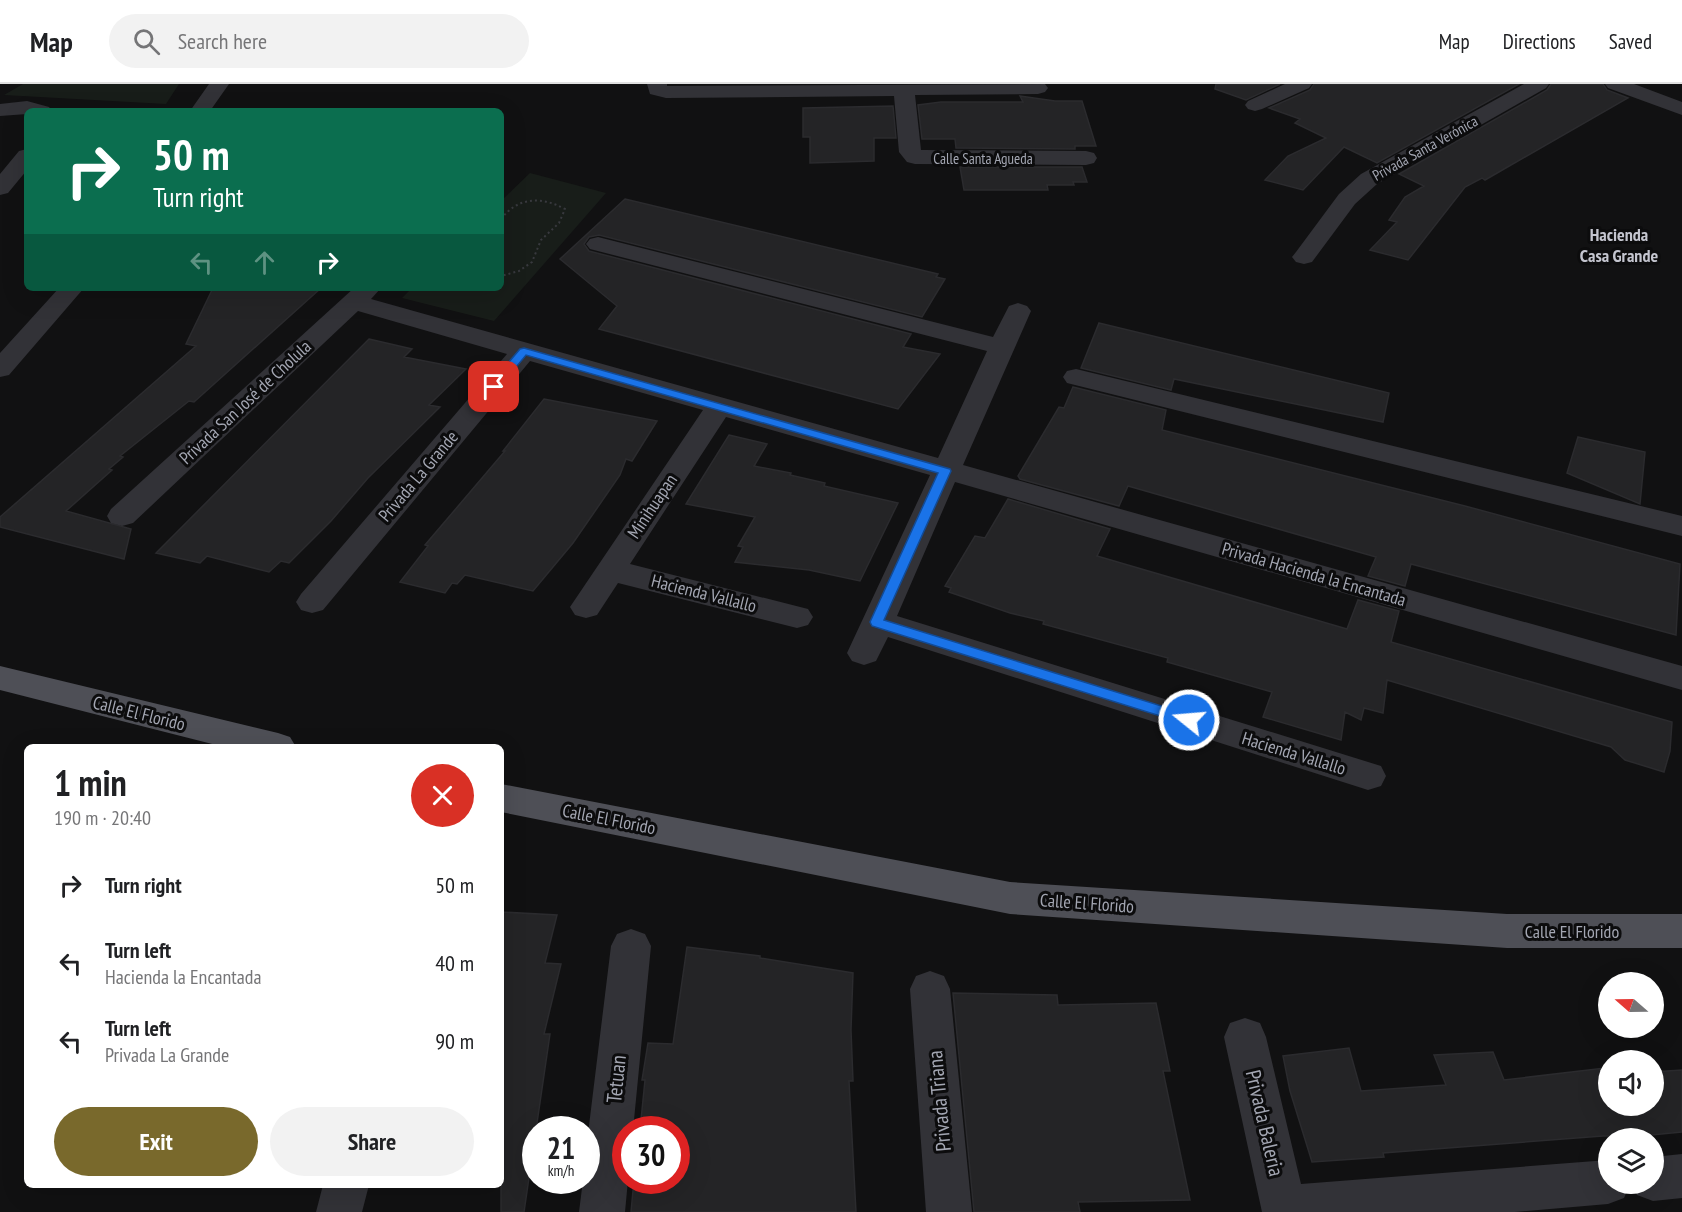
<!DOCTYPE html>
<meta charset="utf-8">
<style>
body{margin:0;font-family:"PT Sans Narrow",sans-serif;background:#f2f2f2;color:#202124;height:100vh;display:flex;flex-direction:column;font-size:22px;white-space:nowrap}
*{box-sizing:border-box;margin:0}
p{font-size:20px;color:#757577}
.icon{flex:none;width:33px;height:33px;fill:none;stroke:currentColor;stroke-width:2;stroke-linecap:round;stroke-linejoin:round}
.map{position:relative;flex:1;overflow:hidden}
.panel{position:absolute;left:24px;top:660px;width:480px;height:444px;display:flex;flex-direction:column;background:#fff;border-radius:9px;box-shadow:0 6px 24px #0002}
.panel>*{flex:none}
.banner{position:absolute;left:24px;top:24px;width:480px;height:183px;border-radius:9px;box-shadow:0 6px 24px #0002;background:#0b6e4f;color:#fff;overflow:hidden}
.needle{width:39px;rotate:290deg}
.fabs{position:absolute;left:1598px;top:888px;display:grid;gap:12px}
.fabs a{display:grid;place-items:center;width:66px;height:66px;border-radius:50%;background:#fff;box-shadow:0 6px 24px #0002;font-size:30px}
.speed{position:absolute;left:522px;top:1032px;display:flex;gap:12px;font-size:30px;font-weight:700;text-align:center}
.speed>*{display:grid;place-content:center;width:78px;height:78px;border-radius:50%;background:#fff;box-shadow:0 6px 24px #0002;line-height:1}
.speed small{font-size:15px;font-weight:400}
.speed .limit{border:9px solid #d22;background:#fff;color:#111}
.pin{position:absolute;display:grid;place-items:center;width:51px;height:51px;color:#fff;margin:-26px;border-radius:12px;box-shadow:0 3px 9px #0006}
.me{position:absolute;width:66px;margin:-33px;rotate:287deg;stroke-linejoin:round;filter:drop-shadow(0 0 4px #0008)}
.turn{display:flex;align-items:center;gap:21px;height:126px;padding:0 30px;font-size:27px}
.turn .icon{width:78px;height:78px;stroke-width:2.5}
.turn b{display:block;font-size:42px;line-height:51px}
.lanes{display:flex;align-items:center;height:57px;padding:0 30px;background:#0003;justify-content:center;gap:30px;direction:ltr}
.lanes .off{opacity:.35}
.round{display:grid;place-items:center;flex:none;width:63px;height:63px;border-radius:32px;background:#f2f2f2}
.headline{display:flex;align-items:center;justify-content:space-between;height:102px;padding:0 30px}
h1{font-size:36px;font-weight:600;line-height:45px}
.action{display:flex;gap:12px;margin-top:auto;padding:12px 30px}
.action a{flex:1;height:69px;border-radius:36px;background:#79692c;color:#fff;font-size:24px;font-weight:600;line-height:69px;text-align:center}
.action a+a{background:#f2f2f2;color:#202124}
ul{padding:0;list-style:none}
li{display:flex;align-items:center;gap:18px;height:78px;padding:0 30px}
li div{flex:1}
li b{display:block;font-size:22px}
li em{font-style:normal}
header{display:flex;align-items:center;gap:36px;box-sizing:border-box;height:84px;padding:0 30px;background:#fff;border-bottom:2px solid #e0e0e0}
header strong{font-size:28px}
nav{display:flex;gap:33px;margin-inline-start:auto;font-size:21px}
.search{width:420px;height:54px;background:#f2f2f2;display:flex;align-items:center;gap:15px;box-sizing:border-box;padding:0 21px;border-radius:33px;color:#757577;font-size:22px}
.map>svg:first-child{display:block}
</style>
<header>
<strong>Map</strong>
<div class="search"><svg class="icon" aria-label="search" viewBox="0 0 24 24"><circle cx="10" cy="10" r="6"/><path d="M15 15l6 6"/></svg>Search here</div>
<nav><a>Map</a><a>Directions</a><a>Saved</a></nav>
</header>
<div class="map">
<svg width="1682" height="1128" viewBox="0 0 1682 1128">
<rect width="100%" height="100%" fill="#111112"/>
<path fill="#181d19" d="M23 0H179L166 20 4 11Z
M530 89 606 109 494 237 402 214 412 204H501V117Z"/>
<path fill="#242426" stroke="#2b2b2e" stroke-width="1.5" d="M1216 0H1280L1246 16 1215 5Z
M1314 0H1519L1377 79 1344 63 1303 106 1265 96 1288 72 1326 54 1295 39 1300 35 1269 24 1310 6Z
M1551 0H1603L1607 6 1628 14 1485 96 1482 94 1465 103 1408 176 1370 166 1397 138 1389 136 1405 113 1424 102 1399 90 1547 6Z
M1020 12 1055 17H1082L1096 62H1075V65L956 64 955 55H922L918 21 941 18H1023Z
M893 22 896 54H874V77L810 79V53H803V24Z
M960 83H1082L1087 98H1073L1074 101H1047L1048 106H964Z
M625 115 938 190 936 193 945 195 922 233 599 151 589 153 584 160 589 167 911 250 903 263 940 270 898 325 599 245 617 222 560 175Z
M213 204H321L194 318 189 317 120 372 123 373 109 385 112 386 66 427 131 445 124 475 0 443V433L196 262 186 260Z
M1099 239 1389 309 1383 338 1174 295 1171 306 1081 284Z
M369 255 412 265 404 273 466 285 429 321 440 323 368 394 331 437 289 479 281 477 269 488 207 472 200 479 156 469Z
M1073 303 1166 326 1162 346 1465 422 1680 480 1676 551 1411 480 1405 502 1368 492 1376 473 1128 402 1119 422 1020 395 1018 392 1059 323 1064 324Z
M544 315 657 337 632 377 626 375 620 391 573 459 533 507 465 491 457 500 452 499 445 509 400 498 428 462 425 461 505 367H503Z
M729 351 767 360 754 382 791 389 790 391 825 399 824 402 898 419 860 497 809 486 735 478 743 463 738 462 755 433 686 420Z
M1578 353 1645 368 1640 420 1567 389Z
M1008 415 1110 445 1097 472 1347 545 1358 516 1399 527 1391 558 1672 638 1670 667 1664 688 1625 676 1611 663 1387 596 1383 629 1364 624 1361 636 1345 628 1341 656 1263 633 1272 608 1167 578 1168 574 1043 540 1044 537 1010 529 949 508 951 504 945 502 975 452 985 454Z
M501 828 557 831 545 879 561 880 544 950H550L524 1128H501Z
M687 863 760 872V874L853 889 851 946 853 997H849L856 1128H631L634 1096H676V1046H640L645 996H642L648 959 673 960Z
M953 909 1057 911 1058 921 1156 919 1170 987H1163L1190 1116 1078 1118 1080 1128H974Z
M1349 964 1361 1007 1446 1001 1434 971 1493 968 1504 996 1605 984 1608 990V1022H1653V988L1682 986V1048L1621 1054 1619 1052H1603L1383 1069 1384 1073 1312 1078 1290 1007 1283 972Z"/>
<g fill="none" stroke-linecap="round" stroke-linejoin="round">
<path stroke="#38393e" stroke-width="2" stroke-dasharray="2 3" stroke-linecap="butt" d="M501 135C518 113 541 112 565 125L559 139 541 156 532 178 519 187 501 192"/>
<path fill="#323237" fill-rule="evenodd" d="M209 0H229L210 27H190Z
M647 0H667V2L1045 0 1048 4 1045 8 1038 10 915 11 921 66 1086 67 1094 69 1097 74 1094 79 1086 81 915 80 907 78 899 68 894 12 666 14 650 10Z
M1285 0H1312L1309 4 1262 25 1255 27 1248 25 1245 21 1248 17Z
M1524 0H1549L1546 4 1377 100 1355 120 1312 178 1304 180 1296 178 1292 173 1296 168 1339 110 1361 90Z
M1605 0H1634L1682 18V31L1608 4Z
M27 17 49 23 52 27H27V30L0 32V20Z
M27 65V86L8 109 0 111V90L19 67Z
M598 153 993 253 1009 222 1018 219 1027 222 1031 227 963 381 1682 582V606L955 398 897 532 1381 682 1386 692 1381 702 1368 706 888 553 876 577 864 581 852 577 847 569 930 391 726 333 630 480 808 525 813 533 808 541 797 544 618 499 597 531 586 534 575 531 570 523 703 326 530 277 323 526 312 529 301 526 296 518 301 510 507 270 358 227 133 439 122 442 111 439 107 432 111 425 354 204H381L371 215 938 374 987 267 590 165 586 160 590 155Z
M59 204H84L9 291 0 293V269Z
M1076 285 1682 432V452L1067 299 1063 293 1067 287Z
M631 845 645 850 651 862 633 1046H626V1096H628L625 1128H579L583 1096H586V1066L611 862 617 850Z
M930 887 944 892 950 905 972 1128H926L910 905 916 892Z
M1245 934 1260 939 1266 953 1301 1100 1608 1076V1100H1630L1624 1114 1608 1120 1515 1128H1262L1224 953 1230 939Z
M1682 1070V1114L1653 1117 1637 1111 1632 1100H1653V1073Z
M323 1101H369L362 1128H316Z"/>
<path fill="#4e4f56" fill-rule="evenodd" d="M0 582 278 649 290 653 296 663H224L0 606Z
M501 700 1010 798 1507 830H1682V864H1507L1010 830 501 728Z"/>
</g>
<path fill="#1a73e8" stroke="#114b97" stroke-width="1.5" d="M524 264 950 385 951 387 884 536 1194 632 1196 636 1194 640 1189 641 872 542 870 538 938 389 526 271 498 305H490V300L520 265Z"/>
<g text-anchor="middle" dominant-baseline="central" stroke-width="6" stroke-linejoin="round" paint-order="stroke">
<g font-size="15" fill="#a3a6b2" stroke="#0c0c0d">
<text transform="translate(1425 64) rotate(-29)">Privada Santa Verónica</text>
<text x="983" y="74">Calle Santa Agueda</text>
</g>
<g font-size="18" font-weight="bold" fill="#c4c5cf" stroke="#0c0c0d">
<text x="1619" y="150">Hacienda<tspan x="1619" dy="21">Casa Grande</tspan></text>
</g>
<g font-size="18" fill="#a3a6b2" stroke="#0c0c0d">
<text transform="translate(245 318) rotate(-43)">Privada San José de Cholula</text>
<text transform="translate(418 392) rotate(-50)">Privada La Grande</text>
<text transform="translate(652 422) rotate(-56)">Minihuapan</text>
<text transform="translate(1314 490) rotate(16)">Privada Hacienda la Encantada</text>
<text transform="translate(704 509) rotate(14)">Hacienda Vallallo</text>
<text transform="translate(139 629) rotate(14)">Calle El Florido</text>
<text transform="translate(1294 669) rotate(17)">Hacienda Vallallo</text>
<text transform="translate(609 735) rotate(11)">Calle El Florido</text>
<text transform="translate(1087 819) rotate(4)">Calle El Florido</text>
<text x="1572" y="847">Calle El Florido</text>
</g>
<g font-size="21" fill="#a3a6b2" stroke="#0c0c0d">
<text transform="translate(616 995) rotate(-84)">Tetuan</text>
<text transform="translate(939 1017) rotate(-95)">Privada Triana</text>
<text transform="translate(1265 1039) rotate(77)">Privada Baleria</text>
</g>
</g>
</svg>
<div class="fabs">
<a><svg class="needle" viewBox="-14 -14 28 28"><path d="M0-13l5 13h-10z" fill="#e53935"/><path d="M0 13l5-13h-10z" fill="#757577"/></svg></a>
<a><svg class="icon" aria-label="sound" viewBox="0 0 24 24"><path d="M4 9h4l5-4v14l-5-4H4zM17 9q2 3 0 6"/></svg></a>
<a><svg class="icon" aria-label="layers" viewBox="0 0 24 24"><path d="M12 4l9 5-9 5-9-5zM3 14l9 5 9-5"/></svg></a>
</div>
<div class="speed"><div>21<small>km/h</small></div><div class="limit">30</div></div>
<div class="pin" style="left:494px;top:303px;background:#d93025"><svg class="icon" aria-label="arrive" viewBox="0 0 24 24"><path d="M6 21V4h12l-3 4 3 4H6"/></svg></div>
<svg class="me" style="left:1189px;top:636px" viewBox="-20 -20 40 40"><circle r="17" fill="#1a73e8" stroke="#fff" stroke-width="3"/><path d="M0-11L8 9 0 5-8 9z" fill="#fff"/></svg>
<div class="banner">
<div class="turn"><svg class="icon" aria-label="right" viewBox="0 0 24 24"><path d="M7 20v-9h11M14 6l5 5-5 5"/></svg><div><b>50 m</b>Turn right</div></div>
<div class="lanes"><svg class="icon off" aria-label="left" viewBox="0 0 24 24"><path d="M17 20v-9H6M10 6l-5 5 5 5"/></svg><svg class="icon off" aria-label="ahead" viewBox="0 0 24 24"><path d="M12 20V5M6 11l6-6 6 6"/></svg><svg class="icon" aria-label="right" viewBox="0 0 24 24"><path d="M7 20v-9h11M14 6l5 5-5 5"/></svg></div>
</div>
<section class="panel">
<div class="headline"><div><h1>1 min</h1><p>190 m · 20:40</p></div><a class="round" style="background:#d93025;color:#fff"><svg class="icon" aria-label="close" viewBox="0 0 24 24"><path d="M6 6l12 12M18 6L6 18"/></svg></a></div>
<ul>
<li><svg class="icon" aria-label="right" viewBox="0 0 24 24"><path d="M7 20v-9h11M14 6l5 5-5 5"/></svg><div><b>Turn right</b></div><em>50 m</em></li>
<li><svg class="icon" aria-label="left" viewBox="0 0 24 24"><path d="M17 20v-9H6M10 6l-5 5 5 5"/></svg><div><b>Turn left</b><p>Hacienda la Encantada</p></div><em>40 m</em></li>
<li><svg class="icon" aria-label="left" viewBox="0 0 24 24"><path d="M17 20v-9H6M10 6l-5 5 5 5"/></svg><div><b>Turn left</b><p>Privada La Grande</p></div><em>90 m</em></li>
</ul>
<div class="action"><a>Exit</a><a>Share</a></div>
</section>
</div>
